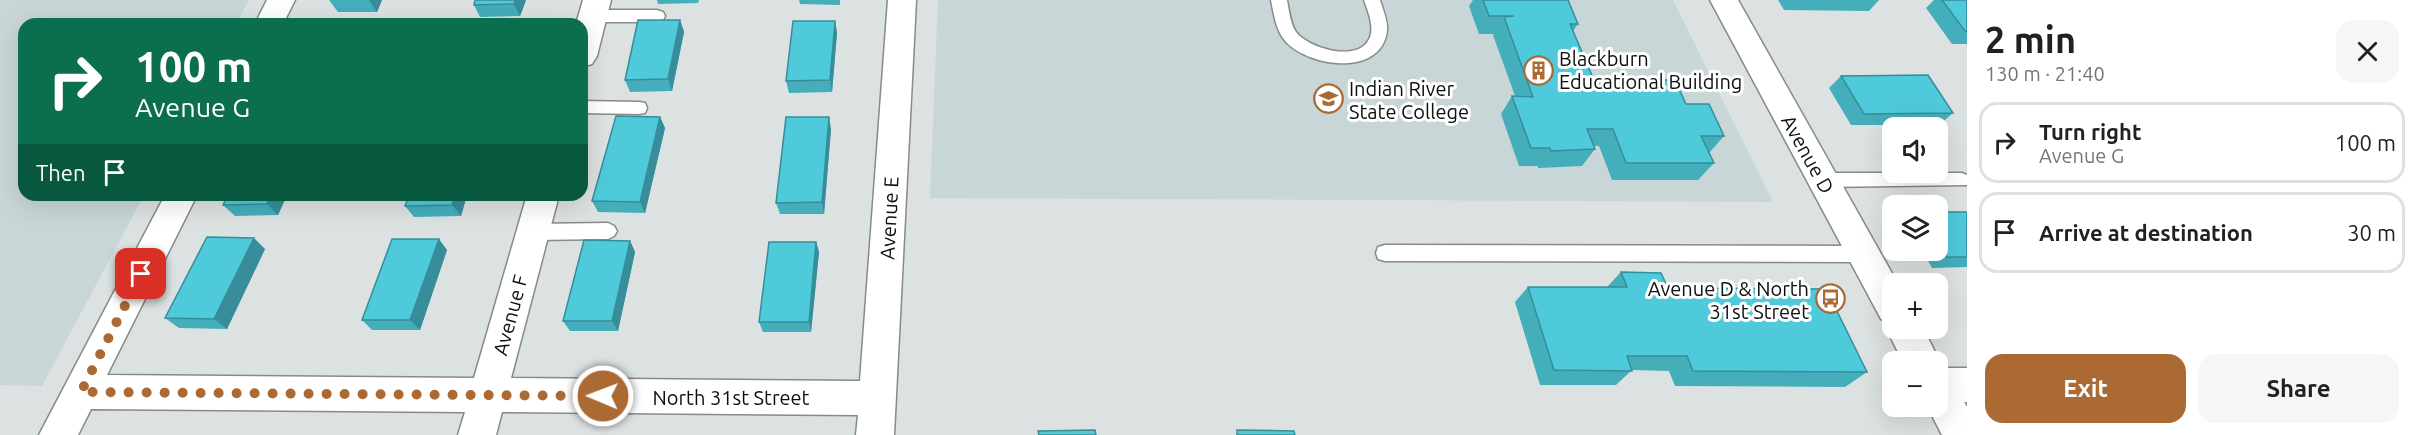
<!DOCTYPE html>
<meta charset="utf-8">
<style>
body{margin:0;font-family:Ubuntu,sans-serif;background:#f6f6f6;color:#202124;height:100vh;display:flex;flex-direction:column;font-size:22px;white-space:nowrap}
*{box-sizing:border-box;margin:0}
p{font-size:20px;color:#757577}
.icon{flex:none;width:33px;height:33px;fill:none;stroke:currentColor;stroke-width:2;stroke-linecap:round;stroke-linejoin:round}
.map{position:relative;flex:1;overflow:hidden}
.sheet{display:flex;flex-direction:column;background:#fff;width:450px}
.sheet>*{flex:none}
.guide{position:absolute;left:18px;top:18px;width:570px;height:183px;border-radius:18px;box-shadow:0 6px 24px #0002;background:#0b6e4f;color:#fff;overflow:hidden}
.buttons{position:absolute;left:1882px;top:117px;display:grid;gap:12px}
.buttons a{display:grid;place-items:center;width:66px;height:66px;border-radius:12px;background:#fff;box-shadow:0 6px 24px #0002;font-size:30px}
.pin{position:absolute;display:grid;place-items:center;width:51px;height:51px;color:#fff;margin:-26px;border-radius:12px;box-shadow:0 3px 9px #0006}
.me{position:absolute;width:66px;margin:-33px;rotate:271deg;stroke-linejoin:round;filter:drop-shadow(0 0 4px #0008)}
.turn{display:flex;align-items:center;gap:21px;height:126px;padding:0 18px;font-size:27px}
.turn .icon{width:78px;height:78px;stroke-width:2.5}
.turn b{display:block;font-size:42px;line-height:51px}
.then{display:flex;align-items:center;height:57px;padding:0 18px;background:#0003;gap:12px;font-size:22px}
.round{display:grid;place-items:center;flex:none;width:63px;height:63px;border-radius:18px;background:#f6f6f6}
.headline{display:flex;align-items:center;justify-content:space-between;height:102px;padding:0 18px}
h1{font-size:36px;font-weight:700;line-height:45px}
.primary-button{display:flex;gap:12px;margin-top:auto;padding:12px 18px}
.primary-button a{flex:1;height:69px;border-radius:18px;background:#ab6a34;color:#fff;font-size:24px;font-weight:700;line-height:69px;text-align:center}
.primary-button a+a{background:#f6f6f6;color:#202124}
ul{padding:0;list-style:none}
li{display:flex;align-items:center;gap:18px;height:81px;margin:0 12px 9px;padding:0 6px;border:3px solid #e0e0e0;border-radius:18px}
li div{flex:1}
li b{display:block;font-size:22px}
li em{font-style:normal}
main{display:flex;flex:1;min-height:0}
.map>svg:first-child{display:block}
</style>
<main>
<div class="map">
<svg width="1967" height="435" viewBox="0 0 1967 435">
<rect width="100%" height="100%" fill="#dce1e1"/>
<path fill="#c9d6d8" d="M0 0H249L236 24H24V195H144L42 386 0 385Z
M938 0H1673L1773 202 930 198Z"/>
<g fill="none" stroke-linecap="round" stroke-linejoin="round">
<defs>
<path id="lane" d="M1271 0H1287C1289 10 1290 23 1296 32 1308 48 1355 62 1368 41 1376 29 1368 12 1364 0H1380C1383 10 1388 21 1387 31 1381 77 1311 67 1287 43 1276 32 1274 15 1271 0Z
M593 10H657L663 12 665 16 663 20 657 22H593L587 20 585 16 587 12Z
M582 101 639 102 645 103 647 108 645 113 639 114 582 113Z
M1823 173H1962L1967 175V185L1823 187 1817 185 1814 180 1817 175Z
M608 223 614 226 617 231 614 236 608 239 533 240 527 237 524 232 527 227 533 224Z
M1385 245 1863 246 1870 248 1872 254 1870 260 1863 262 1385 261 1378 259 1376 253 1378 247Z"/>
<path id="street" d="M267 0H295L283 24H255Z
M583 0H611L597 56 592 64 582 67V24H576Z
M888 0H916L894 435H856L858 415 502 412 496 435H458L465 412 91 409 78 435H39L165 195H197L107 375 474 378 527 195H559L511 378 860 381Z
M1938 368H1967V402H1938Z"/>
<path id="secondary" d="M1710 0H1738L1898 284H1893V328H1923L1940 362 1938 366V362H1903L1886 328 1889 322 1881 319Z
M1938 373 1951 378 1967 407V435H1942L1927 406H1938Z"/>
</defs>
<use href="#lane" stroke="#868a8b" stroke-width="3"/>
<use href="#street" stroke="#868a8b" stroke-width="3"/>
<use href="#secondary" stroke="#868a8b" stroke-width="3"/>
<use href="#lane" fill="#fff" fill-rule="evenodd"/>
<use href="#street" fill="#fff" fill-rule="evenodd"/>
<use href="#secondary" fill="#fff" fill-rule="evenodd"/>
</g>
<path fill="#44aebb" d="M329 0H382L377 12H338Z
M475 0H526L520 16 480 17 474 5Z
M657 0H699L698 3 658 4Z
M799 0H840V5L800 4Z
M1473 0H1568L1578 24 1573 31 1594 80 1686 104 1724 136 1709 153 1714 163 1698 180H1612L1599 146H1594L1595 149 1582 166 1538 168V166H1519L1501 114 1512 96H1515L1493 35 1494 34H1479L1469 6Z
M1778 0H1879L1869 11 1784 10Z
M1934 0H1967V44H1952L1926 8Z
M680 20 684 32 672 91 630 92 625 80Z
M835 21 837 33 832 92 789 93 786 81Z
M1841 76 1953 113 1939 125H1851L1829 88Z
M660 117 665 128 645 213 598 212 592 201Z
M831 129 824 214H780L776 203Z
M228 195H287L278 215 235 216 223 205Z
M467 195 461 216 414 217 405 206Z
M1938 212H1967V267L1932 268 1922 250H1938Z
M630 241 635 252 618 331H570L563 321Z
M816 242 819 252 811 332H763L759 322Z
M265 249 227 329 179 328 165 318Z
M447 250 420 330H372L362 320Z
M1621 272 1668 288 1867 372 1845 387 1675 386 1669 371 1632 370 1616 385H1540L1515 302 1528 287H1607Z"/>
<path fill="#378d99" d="M369 0H382L377 12Z
M515 0H526L520 16 514 4Z
M680 20 684 32 672 91 668 79Z
M835 21 837 33 832 92 830 80Z
M660 117 665 128 645 213 640 202Z
M829 117 831 129 824 214 822 202Z
M271 195H287L278 215 267 204Z
M455 195H467L461 216 452 205Z
M254 238 265 249 227 329 214 319Z
M439 239 447 250 420 330 410 320Z
M630 241 635 252 618 331 612 321Z
M816 242 819 252 811 332 809 322Z"/>
<path fill="#4fcada" stroke="#378d99" stroke-width="1.5" d="M475 0H515L514 4 474 5Z
M1483 0H1568L1578 24H1570L1594 80H1675L1686 104H1709L1724 136H1701L1714 163H1626L1613 129H1587L1595 149 1551 151 1550 148H1531L1512 96 1533 97 1504 17 1514 16H1489Z
M1942 0H1967V31H1965Z
M638 20H680L668 79 625 80Z
M793 21H835L830 80 786 81Z
M1928 75 1953 113 1864 114 1841 76Z
M616 116 660 117 640 202 592 201Z
M786 117H829L822 202 776 203Z
M228 195H271L267 204 223 205Z
M409 195H455L452 205 405 206Z
M1938 212H1967V257H1947L1938 242Z
M207 237 254 238 214 319 165 318Z
M392 239H439L410 320H362Z
M584 240 630 241 612 321H563Z
M769 242H816L809 322H759Z
M1621 272 1661 273 1668 288 1826 289 1867 372 1693 371 1687 356H1627L1632 371 1554 370 1528 287H1627Z
M1095 430 1096 435H1039L1038 431Z
M1237 430 1294 431 1295 435H1237Z"/>
<g fill="none" stroke-linecap="round" stroke-linejoin="round">
<path stroke="#ab6a34" stroke-width="10" stroke-dasharray="0 18" d="M141 274 81 392 603 396"/>
</g>
<defs>
<symbol id="building-ring" viewBox="-11 -11 22 22"><circle r="9.5" fill="#fff" stroke="#ab6a34" stroke-width="1.5"/><path d="M-4-6H4V6H1V3H-1V6H-4ZM-2.5-4.3h1.7v1.8h-1.7ZM.8-4.3h1.7v1.8H.8ZM-2.5-1h1.7V.8h-1.7ZM.8-1h1.7V.8H.8Z" fill="#ab6a34"/></symbol>
<symbol id="university-ring" viewBox="-11 -11 22 22"><circle r="9.5" fill="#fff" stroke="#ab6a34" stroke-width="1.5"/><path d="M0-5L7-2L0 1L-7-2ZM-4 1L0 2.5L4 1V4Q0 6-4 4Z" fill="#ab6a34"/></symbol>
<symbol id="bus-ring" viewBox="-11 -11 22 22"><circle r="9.5" fill="#fff" stroke="#ab6a34" stroke-width="1.5"/><path d="M-5-6H5V4H4V6H2V4H-2V6H-4V4H-5ZM-3.5-4V0h7V-4ZM-3.5 1.2v1.5H-2V1.2ZM2 1.2v1.5H3.5V1.2Z" fill="#ab6a34"/></symbol>
</defs>
<g fill-rule="evenodd">
<use href="#building-ring" x="1522" y="54" width="33" height="33"/>
<use href="#university-ring" x="1312" y="82" width="33" height="33"/>
<use href="#bus-ring" x="1814" y="282" width="33" height="33"/>
</g>
<g text-anchor="middle" dominant-baseline="central" stroke-width="6" stroke-linejoin="round" paint-order="stroke">
<g font-size="20" fill="#0d0e0e" stroke="#fff" text-anchor="start">
<text x="1559" y="58">Blackburn<tspan x="1559" dy="23">Educational Building</tspan></text>
<text x="1349" y="88">Indian River<tspan x="1349" dy="23">State College</tspan></text>
<text x="1809" y="288" text-anchor="end">Avenue D &amp; North<tspan x="1809" dy="23">31st Street</tspan></text>
</g>
<g font-size="20" fill="#0d0e0e" stroke="#fff">
<text transform="translate(1808 154) rotate(61)">Avenue D</text>
<text transform="translate(889 218) rotate(-87)">Avenue E</text>
<text transform="translate(510 315) rotate(-75)">Avenue F</text>
<text x="731" y="397">North 31st Street</text>
</g>
</g>
</svg>
<div class="buttons">
<a><svg class="icon" aria-label="sound" viewBox="0 0 24 24"><path d="M4 9h4l5-4v14l-5-4H4zM17 9q2 3 0 6"/></svg></a>
<a><svg class="icon" aria-label="layers" viewBox="0 0 24 24"><path d="M12 4l9 5-9 5-9-5zM3 14l9 5 9-5"/></svg></a>
<a>+</a>
<a>−</a>
</div>
<div class="pin" style="left:141px;top:274px;background:#d93025"><svg class="icon" aria-label="arrive" viewBox="0 0 24 24"><path d="M6 21V4h12l-3 4 3 4H6"/></svg></div>
<svg class="me" style="left:603px;top:396px" viewBox="-20 -20 40 40"><circle r="17" fill="#ab6a34" stroke="#fff" stroke-width="3"/><path d="M0-11L8 9 0 5-8 9z" fill="#fff"/></svg>
<div class="guide">
<div class="turn"><svg class="icon" aria-label="right" viewBox="0 0 24 24"><path d="M7 20v-9h11M14 6l5 5-5 5"/></svg><div><b>100 m</b>Avenue G</div></div>
<div class="then">Then<svg class="icon" aria-label="arrive" viewBox="0 0 24 24"><path d="M6 21V4h12l-3 4 3 4H6"/></svg></div>
</div>
</div>
<section class="sheet">
<div class="headline"><div><h1>2 min</h1><p>130 m · 21:40</p></div><a class="round"><svg class="icon" aria-label="close" viewBox="0 0 24 24"><path d="M6 6l12 12M18 6L6 18"/></svg></a></div>
<ul>
<li><svg class="icon" aria-label="right" viewBox="0 0 24 24"><path d="M7 20v-9h11M14 6l5 5-5 5"/></svg><div><b>Turn right</b><p>Avenue G</p></div><em>100 m</em></li>
<li><svg class="icon" aria-label="arrive" viewBox="0 0 24 24"><path d="M6 21V4h12l-3 4 3 4H6"/></svg><div><b>Arrive at destination</b></div><em>30 m</em></li>
</ul>
<div class="primary-button"><a>Exit</a><a>Share</a></div>
</section>
</main>
